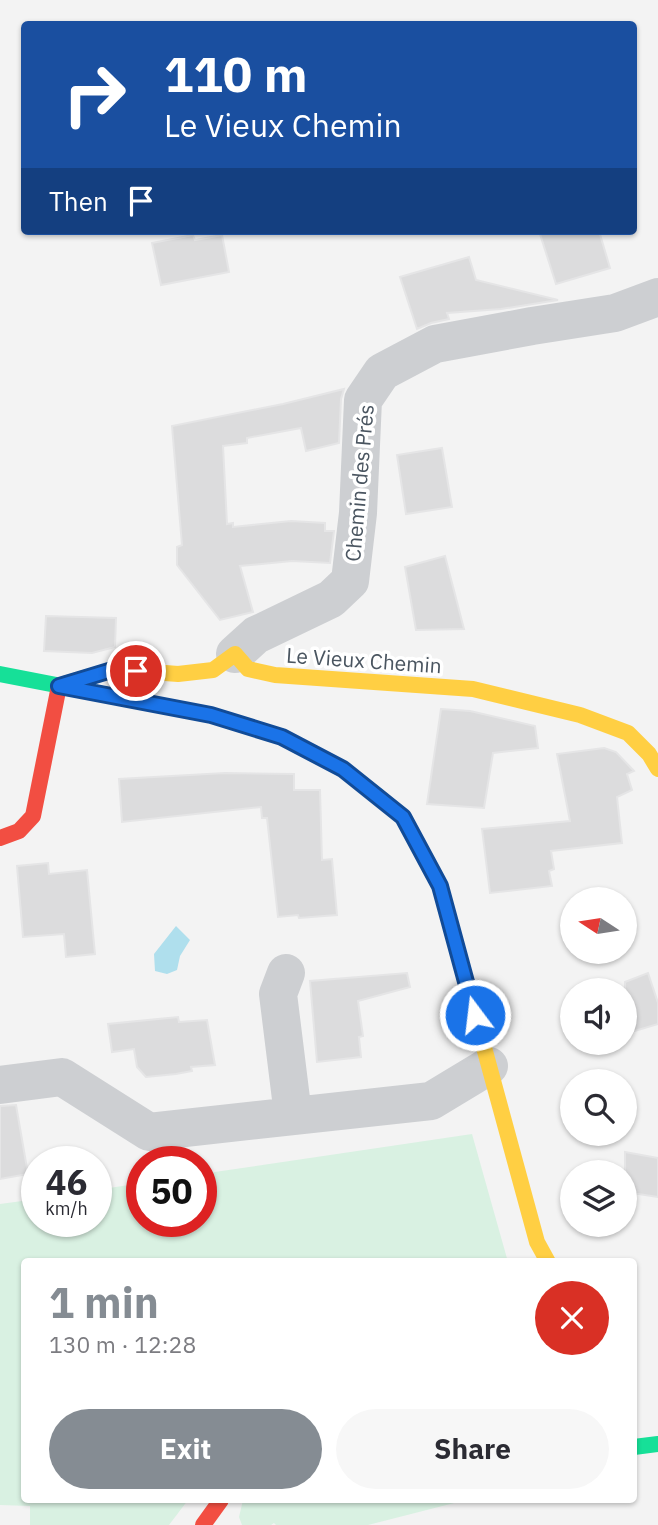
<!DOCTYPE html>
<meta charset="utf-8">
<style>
body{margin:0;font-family:"IBM Plex Sans",sans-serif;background:#f7f7f7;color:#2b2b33;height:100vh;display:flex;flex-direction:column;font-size:26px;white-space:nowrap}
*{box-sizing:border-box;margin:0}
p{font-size:23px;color:#7c7c81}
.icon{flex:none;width:38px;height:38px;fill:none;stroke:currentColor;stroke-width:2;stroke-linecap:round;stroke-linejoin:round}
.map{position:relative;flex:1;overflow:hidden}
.drawer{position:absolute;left:21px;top:1258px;width:616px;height:245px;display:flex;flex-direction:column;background:#fff;border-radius:7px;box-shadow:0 2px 5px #0004}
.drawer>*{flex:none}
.banner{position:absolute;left:21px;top:21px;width:616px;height:214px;border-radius:7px;box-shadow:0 2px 5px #0004;background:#1a4fa0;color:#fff;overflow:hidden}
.needle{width:46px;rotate:282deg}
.buttons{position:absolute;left:560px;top:887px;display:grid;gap:14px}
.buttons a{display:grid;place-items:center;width:77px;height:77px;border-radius:50%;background:#fff;box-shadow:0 2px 5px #0004;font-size:35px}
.speed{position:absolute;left:21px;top:1146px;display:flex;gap:14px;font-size:35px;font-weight:700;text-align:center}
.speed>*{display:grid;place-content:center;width:91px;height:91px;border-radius:50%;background:#fff;box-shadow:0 2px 5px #0004;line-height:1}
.speed small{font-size:18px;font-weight:400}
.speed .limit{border:10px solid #d22;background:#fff;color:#111}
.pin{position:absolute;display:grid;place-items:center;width:60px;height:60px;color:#fff;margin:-30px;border:4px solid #fff;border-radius:50%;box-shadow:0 2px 7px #0007}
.me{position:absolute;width:77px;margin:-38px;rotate:345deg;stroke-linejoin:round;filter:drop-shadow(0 0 5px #0008)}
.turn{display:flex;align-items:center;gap:24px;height:147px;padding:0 28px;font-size:32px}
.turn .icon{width:91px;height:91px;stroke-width:2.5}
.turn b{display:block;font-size:49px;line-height:60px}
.then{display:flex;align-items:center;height:66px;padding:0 28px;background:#0003;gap:14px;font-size:26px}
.round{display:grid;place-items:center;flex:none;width:74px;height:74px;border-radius:37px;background:#f7f7f7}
.head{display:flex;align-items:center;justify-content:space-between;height:119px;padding:0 28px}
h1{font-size:42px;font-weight:700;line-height:52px;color:#858c93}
.button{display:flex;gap:14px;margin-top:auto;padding:14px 28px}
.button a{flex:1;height:80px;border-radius:42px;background:#858c93;color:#fff;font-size:28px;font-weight:700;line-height:80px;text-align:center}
.button a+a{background:#f7f7f7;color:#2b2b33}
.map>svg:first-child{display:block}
</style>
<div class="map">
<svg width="658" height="1525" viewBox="0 0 658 1525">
<rect width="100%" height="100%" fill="#f3f3f3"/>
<path fill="#d9f1e2" d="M472 1134 508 1262H24V1500H188L169 1525H30V1506L0 1505V1204L37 1199V1222H96V1190L142 1183V1222H201V1174Z
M243 1500H466L368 1525H276L274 1523 271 1525H242L239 1517Z"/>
<path fill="#afdfed" d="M176 926 190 940 180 956 177 970 167 974 155 971 154 954Z"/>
<path fill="#dcdcdd" stroke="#e5e5e6" stroke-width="2" d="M539 231H599L610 268 556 284Z
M193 235 195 240 222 235 229 272 161 285 152 243Z
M469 257 476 280 558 300 501 309 447 313 449 319 431 323 417 329 400 277Z
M344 389 341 399 339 443 306 451 301 428 247 438V443L223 446 227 524 233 523V527L291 521 325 523V531H334L330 563 292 561 240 566 253 612 220 620 177 565V547L182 545 172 426 283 404Z
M442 448 452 507 406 514 397 455Z
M445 556 464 629 416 630 405 567Z
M46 616 116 618 115 647 92 653 44 651Z
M441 709 470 711 535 726 538 748 493 753 484 808 427 804Z
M604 748 616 752 634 771 627 774 632 790 617 797 622 843 551 851 554 869 549 871 552 886 490 893 482 829 570 821 557 754Z
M225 773 294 774V790H320L322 860 332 859 337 915 299 918 298 915 278 917 267 818H262L261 807 122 822 119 779Z
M48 863 49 874 87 870 95 954 66 957 64 934 23 937 17 866Z
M407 973 410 987 358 1001 363 1036 359 1037 361 1057 317 1062 310 981Z
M648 973 658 1003V1024L625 1034V982Z
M178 1017 179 1022 207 1020 215 1065 191 1067 192 1071 176 1074 146 1077 137 1067 134 1049 112 1052 108 1024Z
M16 1105 28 1174 0 1179V1106Z
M625 1152 658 1158V1197L625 1192Z"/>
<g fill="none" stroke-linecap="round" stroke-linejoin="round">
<path stroke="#cdcfd2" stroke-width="38" d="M235 654 256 635 331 599 350 581 358 513 363 400 382 372 435 344 532 326 615 313 658 297
M286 973 278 994 293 1115
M0 1085 62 1077 149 1132 431 1101 489 1066"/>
<path stroke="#16e098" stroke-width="16" d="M0 674 211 715 282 737 343 769 379 797
M634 1447 658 1444"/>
<path stroke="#ffcf43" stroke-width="16" d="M64 684 115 669 178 674 213 670 235 654 248 669 275 675 473 689 580 715 628 733 649 754 658 769
M379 797 403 817 440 886 537 1242 548 1262"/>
<path stroke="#f24e42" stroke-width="16" d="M0 838 19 831 33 816 59 686
M203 1525 221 1500"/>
</g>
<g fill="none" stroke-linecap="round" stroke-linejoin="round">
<defs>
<path id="route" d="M136 671 115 669 59 686 211 715 282 737 343 769 403 817 440 886 475 1015"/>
</defs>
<use href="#route" stroke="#114b97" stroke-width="18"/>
<use href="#route" stroke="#1a73e8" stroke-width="12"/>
</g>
<g text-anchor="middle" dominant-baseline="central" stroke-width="7" stroke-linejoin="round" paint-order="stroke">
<g font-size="21" fill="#4a5560" stroke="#fff">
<text transform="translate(359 483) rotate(-85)">Chemin des Prés</text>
<text transform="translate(364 660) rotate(4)">Le Vieux Chemin</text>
</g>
</g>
</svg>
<div class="buttons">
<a><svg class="needle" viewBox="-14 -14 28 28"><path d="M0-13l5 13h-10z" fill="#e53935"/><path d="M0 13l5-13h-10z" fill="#7c7c81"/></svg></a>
<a><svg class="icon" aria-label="sound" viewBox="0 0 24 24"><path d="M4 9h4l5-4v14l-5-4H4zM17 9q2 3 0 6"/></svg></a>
<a><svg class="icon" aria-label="search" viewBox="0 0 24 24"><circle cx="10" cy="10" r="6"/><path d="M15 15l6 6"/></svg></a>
<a><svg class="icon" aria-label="layers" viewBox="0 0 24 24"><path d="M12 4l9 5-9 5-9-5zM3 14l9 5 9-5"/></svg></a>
</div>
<div class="speed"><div>46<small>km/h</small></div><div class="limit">50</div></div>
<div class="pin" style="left:136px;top:671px;background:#d93025"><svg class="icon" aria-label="arrive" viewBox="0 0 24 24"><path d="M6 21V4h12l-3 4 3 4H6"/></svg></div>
<svg class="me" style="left:475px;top:1015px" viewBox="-20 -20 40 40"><circle r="17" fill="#1a73e8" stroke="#fff" stroke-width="3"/><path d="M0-11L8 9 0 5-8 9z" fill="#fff"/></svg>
<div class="banner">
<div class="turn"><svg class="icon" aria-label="right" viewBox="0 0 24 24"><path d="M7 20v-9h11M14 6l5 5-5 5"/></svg><div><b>110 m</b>Le Vieux Chemin</div></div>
<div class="then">Then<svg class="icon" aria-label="arrive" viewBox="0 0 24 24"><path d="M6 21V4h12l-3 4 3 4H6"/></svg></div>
</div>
<section class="drawer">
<div class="head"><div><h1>1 min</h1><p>130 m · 12:28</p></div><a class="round" style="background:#d93025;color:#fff"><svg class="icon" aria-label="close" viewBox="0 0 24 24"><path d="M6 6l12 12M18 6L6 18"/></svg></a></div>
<div class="button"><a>Exit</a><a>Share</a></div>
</section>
</div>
